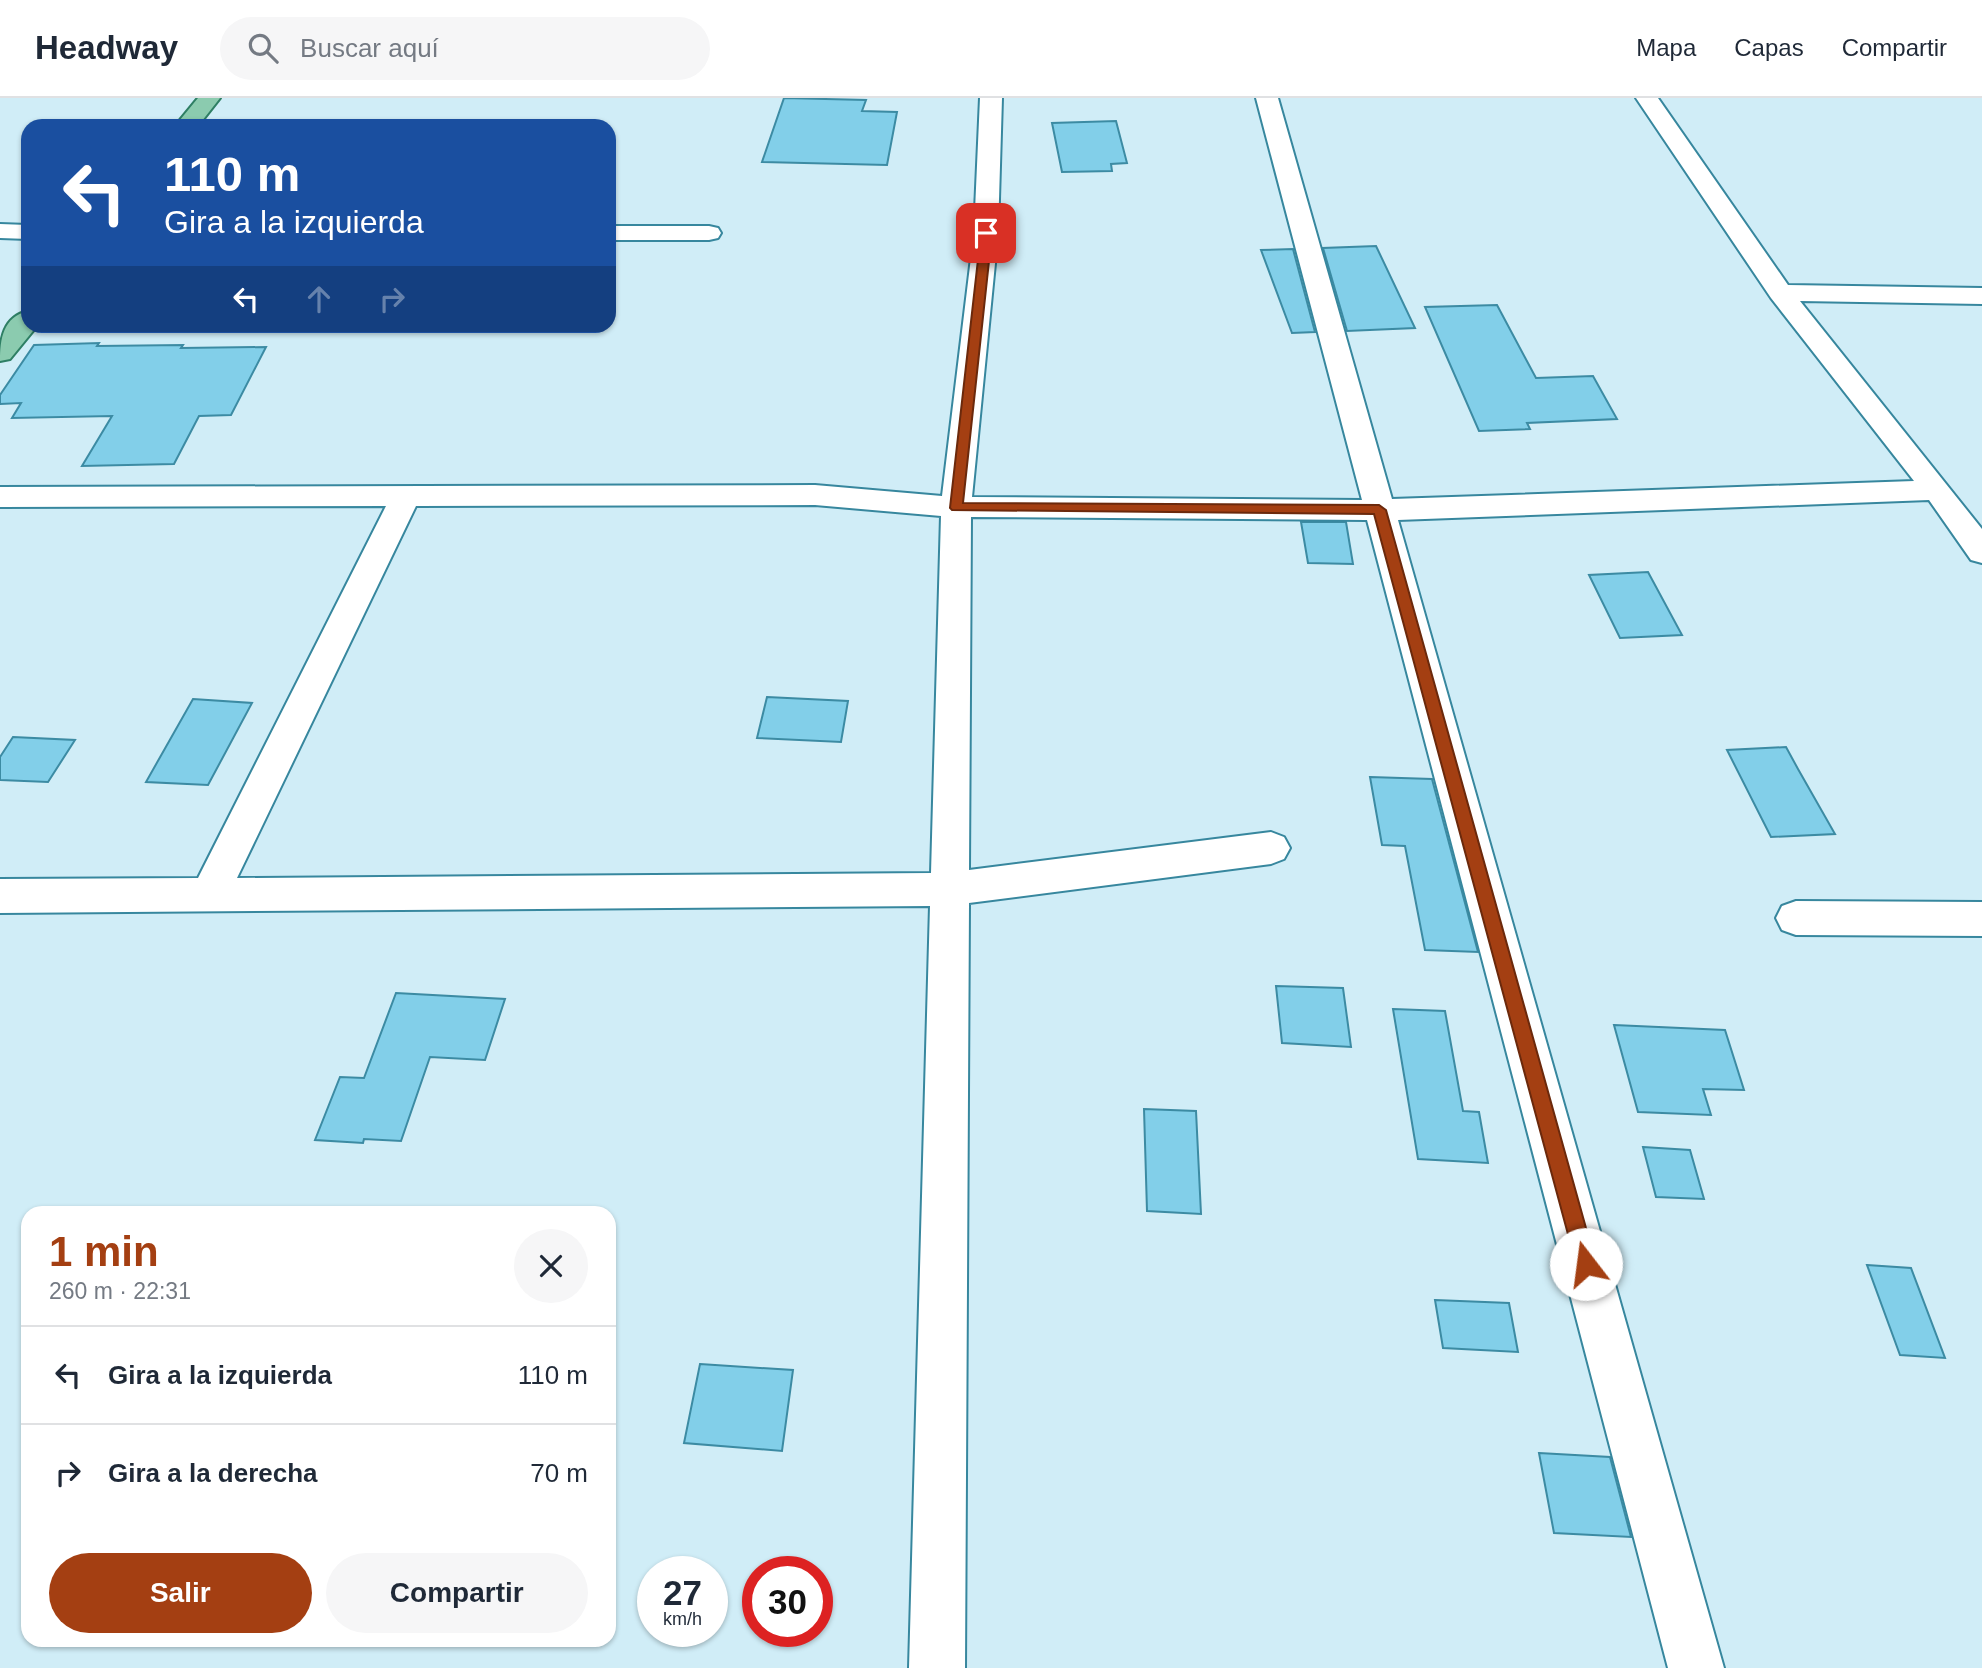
<!DOCTYPE html>
<html lang="es">
<meta charset="utf-8">
<style>
body{margin:0;font-family:Helvetica,sans-serif;background:#f6f6f7;color:#1f2937;height:100vh;display:flex;flex-direction:column;font-size:26px;white-space:nowrap}
*{box-sizing:border-box;margin:0}
p{font-size:23px;color:#747a83}
.icon{flex:none;width:38px;height:38px;fill:none;stroke:currentColor;stroke-width:2;stroke-linecap:round;stroke-linejoin:round}
.map{position:relative;flex:1;overflow:hidden}
.sheet{position:absolute;left:21px;top:1108px;width:595px;height:441px;display:flex;flex-direction:column;background:#fff;border-radius:21px;box-shadow:0 2px 5px #0004}
.sheet>*{flex:none}
.guide{position:absolute;left:21px;top:21px;width:595px;height:214px;border-radius:21px;box-shadow:0 2px 5px #0004;background:#1a4fa0;color:#fff;overflow:hidden}
.speed{position:absolute;left:637px;top:1458px;display:flex;gap:14px;font-size:35px;font-weight:700;text-align:center}
.speed>*{display:grid;place-content:center;width:91px;height:91px;border-radius:50%;background:#fff;box-shadow:0 2px 5px #0004;line-height:1}
.speed small{font-size:18px;font-weight:400}
.speed .limit{border:10px solid #d22;background:#fff;color:#111}
.pin{position:absolute;display:grid;place-items:center;width:60px;height:60px;color:#fff;margin:-30px;border-radius:14px;box-shadow:0 4px 10px #0006}
.me{position:absolute;width:77px;margin:-38px;rotate:345deg;stroke-linejoin:round;filter:drop-shadow(0 0 5px #0008)}
.turn{display:flex;align-items:center;gap:24px;height:147px;padding:0 28px;font-size:32px}
.turn .icon{width:91px;height:91px;stroke-width:2.5}
.turn b{display:block;font-size:49px;line-height:60px}
.lanes{display:flex;align-items:center;height:66px;padding:0 28px;background:#0003;justify-content:center;gap:35px;direction:ltr}
.lanes .off{opacity:.35}
.round{display:grid;place-items:center;flex:none;width:74px;height:74px;border-radius:37px;background:#f6f6f7}
.head{display:flex;align-items:center;justify-content:space-between;height:119px;padding:0 28px}
h1{font-size:42px;font-weight:700;line-height:52px;color:#a43f12}
.action{display:flex;gap:14px;margin-top:auto;padding:14px 28px}
.action a{flex:1;height:80px;border-radius:42px;background:#a43f12;color:#fff;font-size:28px;font-weight:700;line-height:80px;text-align:center}
.action a+a{background:#f6f6f7;color:#1f2937}
ul{padding:0;list-style:none}
li{display:flex;align-items:center;gap:21px;height:98px;padding:0 28px;border-top:2px solid #e0e1e3}
li div{flex:1}
li b{display:block;font-size:26px}
li em{font-style:normal}
header{display:flex;align-items:center;gap:42px;box-sizing:border-box;height:98px;padding:0 35px;background:#fff;border-bottom:2px solid #e0e1e3}
header strong{font-size:33px}
nav{display:flex;gap:38px;margin-inline-start:auto;font-size:24px}
.search{width:490px;height:63px;background:#f6f6f7;display:flex;align-items:center;gap:18px;box-sizing:border-box;padding:0 24px;border-radius:38px;color:#747a83;font-size:26px}
.map>svg:first-child{display:block}
</style>
<header>
<strong>Headway</strong>
<div class="search"><svg class="icon" aria-label="search" viewBox="0 0 24 24"><circle cx="10" cy="10" r="6"/><path d="M15 15l6 6"/></svg>Buscar aquí</div>
<nav><a>Mapa</a><a>Capas</a><a>Compartir</a></nav>
</header>
<div class="map">
<svg width="1982" height="1570" viewBox="0 0 1982 1570">
<rect width="100%" height="100%" fill="#d0edf7"/>
<path fill="#82cfe9" stroke="#3c8ba3" stroke-width="2" d="M784 0 866 2 862 13 897 14 887 67 762 64Z
M1116 23 1127 65 1111 66 1112 73 1062 74 1052 25Z
M1376 148 1415 230 1347 233 1323 150Z
M1293 151 1315 234 1292 235 1261 152Z
M1497 207 1536 280 1593 278 1617 321 1527 325 1530 331 1479 333 1425 209Z
M99 245 97 248 183 247 181 250 266 249 231 317 199 318 174 366 82 368 112 318 12 320 21 305 0 306V297L34 247Z
M1301 424H1346L1353 466 1308 465Z
M1648 474 1682 537 1620 540 1589 477Z
M767 599 848 603 841 644 757 640Z
M193 601 252 605 208 687 146 684Z
M13 639 75 642 48 684 0 682V659Z
M1786 649 1798 671 1835 736 1771 739 1727 652Z
M1370 679 1432 681 1478 854 1425 852 1405 748 1382 747Z
M1276 888 1343 890 1351 949 1282 945Z
M396 895 505 901 485 962 430 959 401 1043 364 1041 363 1045 315 1042 340 979 364 980Z
M1393 911 1445 913 1463 1013 1479 1014 1488 1065 1418 1061Z
M1614 927 1725 932 1744 992 1703 991 1711 1017 1638 1014Z
M1144 1011 1196 1013 1201 1116 1147 1113Z
M1643 1049 1690 1052 1704 1101 1656 1099Z
M1867 1167 1911 1170 1945 1260 1900 1257Z
M1435 1202 1509 1205 1518 1254 1443 1250Z
M700 1266 793 1272 782 1353 684 1345Z
M1539 1355 1610 1359 1631 1439 1554 1435Z"/>
<g fill="none" stroke-linecap="round" stroke-linejoin="round">
<defs>
<path id="minor" d="M980 0H1002L998 135 972 399 1362 402 1256 0H1278L1392 401 1914 383 1771 200 1636 0H1658L1788 187 1982 190V206L1800 203 1982 431V465L1971 462 1929 402 1398 422 1724 1570H1668L1367 422 971 419 969 772 1271 734 1284 739 1290 750 1284 761 1271 766 969 805 965 1570H909L930 808 0 815V781L198 780 386 408 0 409V389L815 387 942 398 974 135ZM815 407 941 418 931 775 237 780 416 408Z
M0 126 28 127V141L0 140Z
M609 128H709L718 130 721 135 718 140 709 142H609Z
M1796 803 1982 804V838L1796 837 1782 832 1776 820 1782 808Z"/>
<path id="major" d="M198 0H220L198 28H175Z
M28 213V228H37L10 261 0 263C0 241 3 219 28 213Z"/>
</defs>
<use href="#minor" stroke="#37879e" stroke-width="4"/>
<use href="#major" stroke="#2e7f64" stroke-width="4"/>
<use href="#minor" fill="#fff" fill-rule="evenodd"/>
<use href="#major" fill="#8bcbaf" fill-rule="evenodd"/>
</g>
<path fill="#a43f12" stroke="#6b290c" stroke-width="2" d="M986 132 992 135 963 405 1379 407 1386 412 1596 1166 1593 1173 1586 1176 1579 1173 1576 1166 1374 416 952 412 950 410 981 135Z"/>
</svg>
<div class="speed"><div>27<small>km/h</small></div><div class="limit">30</div></div>
<div class="pin" style="left:986px;top:135px;background:#d93025"><svg class="icon" aria-label="arrive" viewBox="0 0 24 24"><path d="M6 21V4h12l-3 4 3 4H6"/></svg></div>
<svg class="me" style="left:1586px;top:1166px" viewBox="-20 -20 40 40"><circle r="19" fill="#fff"/><path d="M0-13L10 11 0 6-10 11z" fill="#a43f12"/></svg>
<div class="guide">
<div class="turn"><svg class="icon" aria-label="left" viewBox="0 0 24 24"><path d="M17 20v-9H6M10 6l-5 5 5 5"/></svg><div><b>110 m</b>Gira a la izquierda</div></div>
<div class="lanes"><svg class="icon" aria-label="left" viewBox="0 0 24 24"><path d="M17 20v-9H6M10 6l-5 5 5 5"/></svg><svg class="icon off" aria-label="ahead" viewBox="0 0 24 24"><path d="M12 20V5M6 11l6-6 6 6"/></svg><svg class="icon off" aria-label="right" viewBox="0 0 24 24"><path d="M7 20v-9h11M14 6l5 5-5 5"/></svg></div>
</div>
<section class="sheet">
<div class="head"><div><h1>1 min</h1><p>260 m · 22:31</p></div><a class="round"><svg class="icon" aria-label="close" viewBox="0 0 24 24"><path d="M6 6l12 12M18 6L6 18"/></svg></a></div>
<ul>
<li><svg class="icon" aria-label="left" viewBox="0 0 24 24"><path d="M17 20v-9H6M10 6l-5 5 5 5"/></svg><div><b>Gira a la izquierda</b></div><em>110 m</em></li>
<li><svg class="icon" aria-label="right" viewBox="0 0 24 24"><path d="M7 20v-9h11M14 6l5 5-5 5"/></svg><div><b>Gira a la derecha</b></div><em>70 m</em></li>
</ul>
<div class="action"><a>Salir</a><a>Compartir</a></div>
</section>
</div>
